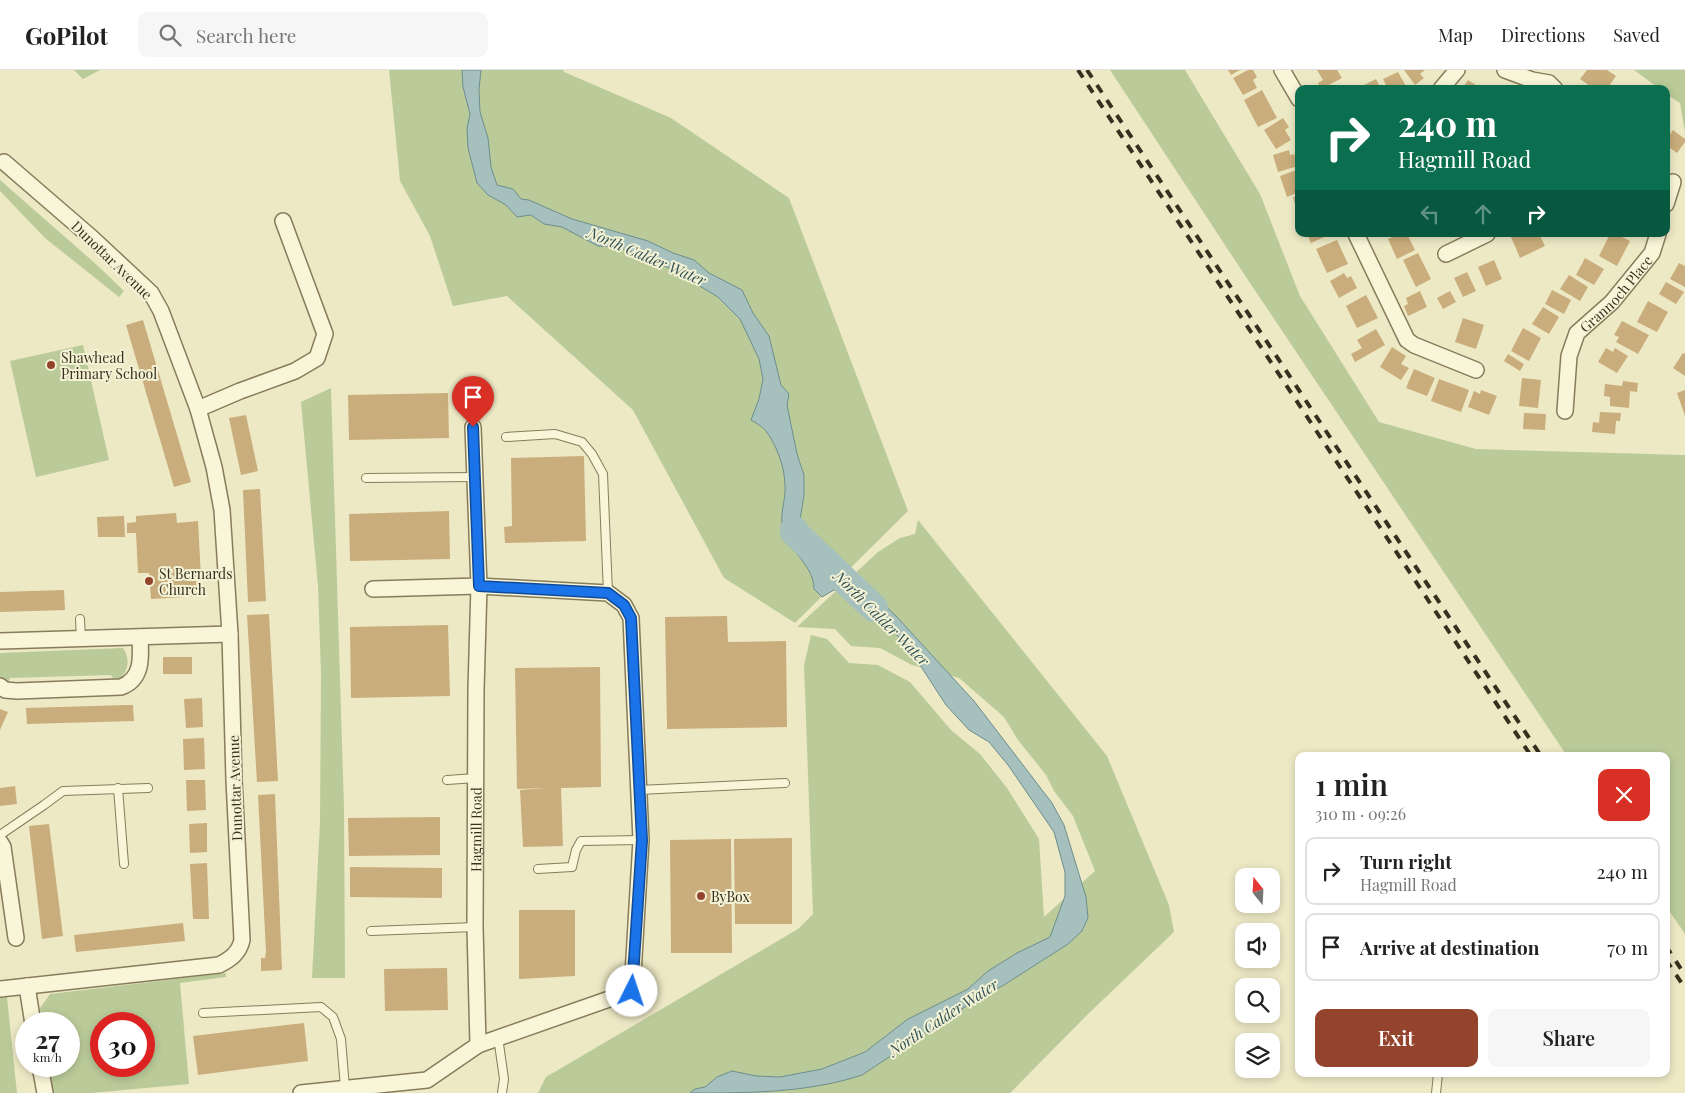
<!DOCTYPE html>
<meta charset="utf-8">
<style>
body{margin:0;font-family:"Playfair Display",serif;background:#f6f6f6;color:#222;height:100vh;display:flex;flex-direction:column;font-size:19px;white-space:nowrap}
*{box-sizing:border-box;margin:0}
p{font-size:16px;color:#767676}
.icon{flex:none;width:28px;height:28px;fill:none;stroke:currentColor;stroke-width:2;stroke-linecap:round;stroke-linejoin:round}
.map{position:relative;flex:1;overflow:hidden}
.side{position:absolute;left:1295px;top:682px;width:375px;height:325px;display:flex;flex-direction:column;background:#fff;border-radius:10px;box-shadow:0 2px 8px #0003}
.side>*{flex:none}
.top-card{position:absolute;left:1295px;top:15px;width:375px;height:152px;border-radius:10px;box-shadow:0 2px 8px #0003;background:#0b6e4f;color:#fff;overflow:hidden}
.needle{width:32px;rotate:342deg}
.buttons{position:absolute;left:1235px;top:798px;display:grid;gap:10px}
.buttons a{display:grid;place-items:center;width:45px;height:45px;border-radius:10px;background:#fff;box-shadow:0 2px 8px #0003;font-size:25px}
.speed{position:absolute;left:15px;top:942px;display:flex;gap:10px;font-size:25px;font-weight:700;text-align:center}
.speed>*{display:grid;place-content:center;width:65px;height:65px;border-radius:50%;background:#fff;box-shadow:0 2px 8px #0003;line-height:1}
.speed small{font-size:12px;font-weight:400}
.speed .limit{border:8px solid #d22;background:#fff;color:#111}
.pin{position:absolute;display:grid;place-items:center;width:42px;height:42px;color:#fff;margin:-51px -21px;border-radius:50% 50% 50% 0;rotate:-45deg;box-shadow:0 0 5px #0007}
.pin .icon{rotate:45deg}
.me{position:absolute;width:55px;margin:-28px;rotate:4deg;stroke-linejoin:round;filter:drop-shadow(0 0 4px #0008)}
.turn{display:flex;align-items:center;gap:18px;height:105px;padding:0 20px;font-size:22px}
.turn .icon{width:65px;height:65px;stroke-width:2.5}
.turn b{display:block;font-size:35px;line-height:42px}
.lanes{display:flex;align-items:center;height:48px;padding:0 20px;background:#0003;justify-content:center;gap:25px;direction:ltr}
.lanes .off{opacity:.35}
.round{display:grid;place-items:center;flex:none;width:52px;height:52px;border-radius:10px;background:#f6f6f6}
.overview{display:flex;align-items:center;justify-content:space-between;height:85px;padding:0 20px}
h1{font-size:30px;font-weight:600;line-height:38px}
.primary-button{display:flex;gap:10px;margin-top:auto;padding:10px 20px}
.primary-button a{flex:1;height:58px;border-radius:10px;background:#94432d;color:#fff;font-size:20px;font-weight:600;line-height:58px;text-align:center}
.primary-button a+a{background:#f6f6f6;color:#222}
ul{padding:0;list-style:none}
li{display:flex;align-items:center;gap:15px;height:68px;margin:0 10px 8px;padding:0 10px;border:2px solid #e0e0e0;border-radius:10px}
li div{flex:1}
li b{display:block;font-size:19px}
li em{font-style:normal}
header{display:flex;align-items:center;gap:30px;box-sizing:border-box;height:70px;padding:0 25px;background:#fff;border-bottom:1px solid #e0e0e0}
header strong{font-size:24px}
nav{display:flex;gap:28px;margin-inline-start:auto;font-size:18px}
.search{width:350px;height:45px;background:#f6f6f6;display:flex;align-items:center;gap:12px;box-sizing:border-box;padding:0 18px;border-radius:10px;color:#767676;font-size:19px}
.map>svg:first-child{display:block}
</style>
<header>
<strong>GoPilot</strong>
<div class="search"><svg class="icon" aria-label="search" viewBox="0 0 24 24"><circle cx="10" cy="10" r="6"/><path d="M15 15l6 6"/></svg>Search here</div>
<nav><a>Map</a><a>Directions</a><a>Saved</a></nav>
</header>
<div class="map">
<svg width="1685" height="1023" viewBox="0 0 1685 1023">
<rect width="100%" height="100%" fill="#ede9c5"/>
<path fill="#bacb99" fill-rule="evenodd" d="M74 0H100L83 9Z
M389 0H563L564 2 671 48 789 128 908 441 795 553 724 508 633 340 507 226 453 236 430 166 400 111Z
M1110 0H1185L1260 124 1300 226 1379 352 1476 379 1685 385V864L1666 836V686H1567L1248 210Z
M1634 0H1685V62L1680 33 1666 24V19H1660Z
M0 110 97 195 124 221 119 227 45 168 0 121Z
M83 275 109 390 36 407 10 291Z
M331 318 344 738 345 908H312L320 752 321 604 318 516 301 332Z
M918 450 1107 686 1169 835 1174 862 1088 944 1010 1023H538L546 1007 798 859 813 844 804 595 811 565 827 569 849 593 878 595 910 612 951 660 980 684 1007 718 1039 769 1044 847 1095 801 1073 746 1054 721 1046 705 1018 670 1004 647 959 608 912 595 880 578 851 576 835 559 797 557 878 482 900 468 915 464Z
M123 578C132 591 127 604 116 613L111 605 10 608 7 616 0 612V583Z
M226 903V907L180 913 189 1014 92 1023H50L47 996H69V954H42L40 938 50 924ZM101 954H144V996H101Z
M7 927 17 1023H0V928Z"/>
<path fill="#a6c0be" stroke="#6d8e8d" d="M462 0H481L479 19 480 42 488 68 491 97 497 115 513 119 521 129 529 130 572 149 648 171 673 183 694 190 709 203 742 220 753 243 769 266 781 315 789 324 787 335 797 384 804 405V425L800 450 814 472 825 500 831 508 867 518 897 547 974 631 1052 733 1064 755 1086 827 1088 848 1082 861 1068 874 1004 915 974 931 862 1005C808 1023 748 1023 690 1023L695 1019 705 1017 717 1007 732 1001 756 1006 780 1007 822 999 865 982 908 949 968 919 988 901 1017 883 1050 867 1065 826V802L1054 762 1008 695 989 672 969 660 946 635 907 575 881 550 849 524 834 520 822 527 814 519C814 496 791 483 784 462 778 446 786 432 785 416 785 398 777 376 766 361 763 357 756 353 751 350L759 329 763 309 759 289 740 249 718 227 673 200 644 186 617 177 598 176 562 157 544 154 531 145 517 147 506 135 488 125 477 113 468 78 467 58 470 44 463 17Z"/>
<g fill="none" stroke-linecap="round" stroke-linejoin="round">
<path stroke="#a6c0be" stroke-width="28" d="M794 460V462L874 538"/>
</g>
<path fill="#caad7c" d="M1228 0H1240L1231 5Z
M1248 0H1253L1257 7 1253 10 1257 18 1243 25 1233 8Z
M1317 0H1337L1342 8 1321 19 1318 13 1323 10Z
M1404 0H1425L1420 4 1424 8 1415 15Z
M1587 0H1607L1616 6 1607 19H1594L1580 9Z
M1398 2 1407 18 1388 19 1383 9Z
M1376 9 1381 19H1364L1362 16Z
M1468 10 1482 19H1462Z
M1262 20 1277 48 1258 57 1244 30Z
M1283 48 1289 57 1285 60 1291 70 1276 79 1264 60Z
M1673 60 1685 69V72L1677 83 1666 75V70Z
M1289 80 1290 85 1294 84 1298 96 1278 102 1273 85Z
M1299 99V122L1287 127 1280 106Z
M1299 126V144L1298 145 1293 127Z
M1307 164H1331L1311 173Z
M1398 164H1407L1415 180 1397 189 1388 169Z
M1518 164H1539L1545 176 1520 188 1511 167Z
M1610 164H1616L1630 171 1617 196 1599 186Z
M1337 170 1348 194 1327 203 1316 179Z
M1418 183 1431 209 1416 217 1403 190Z
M1585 188 1604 199 1594 215 1576 205Z
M1494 190 1502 209 1486 216 1478 197Z
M1679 193 1685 196V217L1670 209Z
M1467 202 1476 221 1463 227 1454 208Z
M1344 203 1347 208 1351 206 1357 218 1339 228 1330 211Z
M1569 205 1588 217 1580 231 1560 219Z
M1666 212 1684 222 1676 234 1659 224Z
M1552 220 1571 230 1564 244 1545 234Z
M1420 221 1427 237 1408 246 1404 236 1408 234 1406 228Z
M1450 221 1456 232 1443 239 1437 228Z
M1366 225 1378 248 1357 258 1346 236Z
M1648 231 1668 242 1657 262 1637 252Z
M1543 237 1559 247 1549 264 1532 254Z
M1463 248 1484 255 1476 279 1455 272Z
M143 250 191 412 174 417 126 255Z
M1622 251 1649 265 1638 284 1616 272 1619 267 1614 265Z
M1523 258 1541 268 1529 291 1511 281Z
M1376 259 1385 275 1355 292 1351 284 1362 278 1357 270Z
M1392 277 1406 286 1401 294 1409 298 1401 310 1380 297Z
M1606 278 1613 282 1615 278 1628 286 1617 303 1598 292Z
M1683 283 1685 284V306L1673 298Z
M1508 284 1524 294 1520 301 1504 291Z
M1414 299 1435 308 1427 326 1406 318Z
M1522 308 1541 310 1538 338 1519 336Z
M1439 309 1469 320 1461 342 1431 331Z
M1623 311 1638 313 1637 322 1630 321 1629 338 1610 336V327L1604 326 1605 314 1622 316Z
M1481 320 1497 326 1489 345 1468 337 1474 321 1480 324Z
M1685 320V346L1677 323Z
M448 323 449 368 349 370 348 325Z
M1600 342 1621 343 1620 351H1616L1615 364 1592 362 1593 352 1599 353Z
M1524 343 1546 344 1545 360 1523 359Z
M246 345 258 401 241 405 229 348Z
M584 386 586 471 505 473 504 457 512 456 511 388Z
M260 419 266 531 248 532 243 420Z
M449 441 450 489 350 491 349 444Z
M176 443 177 453 198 451 202 526 151 529 149 503H138L136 463H127V453L136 452V446Z
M124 446 125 467H98L97 447Z
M64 520 65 540 0 542V522Z
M269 544 278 711 257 712 247 545Z
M727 546 728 572 786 571 787 657 667 659 665 547Z
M448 555 450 626 351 628 350 557Z
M163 587H192V604H163Z
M600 597 601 717 561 718 563 776 523 777 520 720 546 718 517 719 515 598Z
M202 628 203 657 186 658 184 629Z
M127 635H133L134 651 27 654 26 638Z
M0 639 8 642 0 660Z
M204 668 205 699 184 700 183 669Z
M186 710H205L206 740 187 741Z
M15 716 17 734 0 736V718Z
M275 724 282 900 261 901V888H265L266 882 258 725Z
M440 747V785L349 786 348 748Z
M207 753V782L190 783 189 754Z
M49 754 63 866 42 869 29 756Z
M792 768V854H735L734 769Z
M731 769 732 883H671L670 770Z
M207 793 209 849H193L190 794Z
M350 797 442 798V828L350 827Z
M519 840H575V906L519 909Z
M183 853 185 871 76 882 74 865Z
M447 898 448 940 385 941 384 899Z
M304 953 308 991 198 1005 193 966Z"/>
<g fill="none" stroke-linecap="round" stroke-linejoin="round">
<defs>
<path id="service" d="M506 367 555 364 582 372 592 384 603 404 608 523
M366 408 475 407
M80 549 81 569
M447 710 476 708
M118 718 124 794
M639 720 785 713
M0 765 44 735 63 721 148 718
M538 799 572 797 576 780 581 771 641 770
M371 861 475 857
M203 943 321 937 333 947 341 969 345 1018
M498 967 504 1009 502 1023
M1436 1023 1438 1004"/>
<g id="minor">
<path d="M1282 0 1299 29"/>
<path d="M1505 0 1532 10 1549 13 1555 19"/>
<path d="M1441 19 1457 0"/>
<path d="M1666 134 1673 112"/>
<path d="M1356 164 1407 270 1414 275 1476 300"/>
<path d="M1446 184 1487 164"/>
<path d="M198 339 240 321 295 301 317 288 325 264 283 151"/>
<path id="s1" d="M1565 341 1569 286 1577 263 1612 232 1652 183 1658 164"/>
<path d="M373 519 479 516 608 523 624 535 631 548 641 770 632 921 478 975"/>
<path d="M0 571 230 564"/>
<path d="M0 616 5 620 17 621 121 617C143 609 141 587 140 567"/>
<path d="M0 772 3 777 16 868"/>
<path d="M27 916 33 954"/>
<path d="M0 919 219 895C231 889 239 883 242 870L234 710 230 564 222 440 214 397 198 339 161 241 151 223 92 168 4 92"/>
<path d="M40 996 45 1023"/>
<path id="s2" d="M301 1023 427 1010 478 975 475 857 476 619 479 516 473 357"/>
</g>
</defs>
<use href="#service" stroke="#877c5b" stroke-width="10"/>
<use href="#minor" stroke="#877c5b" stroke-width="18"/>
<use href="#service" stroke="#f8f5d8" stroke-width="8"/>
<use href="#minor" stroke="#f8f5d8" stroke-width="15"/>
<path stroke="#38301f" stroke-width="4" stroke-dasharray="9 9" stroke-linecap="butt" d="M1078 0 1531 686
M1087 0 1541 686
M1666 876 1685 905
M1666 890 1685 918"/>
</g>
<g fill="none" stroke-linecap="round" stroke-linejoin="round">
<defs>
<path id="route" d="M473 357 479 516 608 523 624 535 631 548 642 770 632 921"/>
</defs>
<use href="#route" stroke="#114b97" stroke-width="12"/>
<use href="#route" stroke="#1a73e8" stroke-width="9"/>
</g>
<g fill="#94432d" stroke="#f4f2d4" stroke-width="2">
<circle cx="51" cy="295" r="5"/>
<circle cx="149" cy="511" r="5"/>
<circle cx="701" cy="826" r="5"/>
</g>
<g text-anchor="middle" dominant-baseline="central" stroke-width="4" stroke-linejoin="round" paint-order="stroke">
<g font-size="14" fill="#38301f" stroke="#f4f2d4">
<text transform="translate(112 190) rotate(44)">Dunottar Avenue</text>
<text stroke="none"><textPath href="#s1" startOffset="135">Grannoch Place</textPath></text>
<text transform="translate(235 718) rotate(-92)">Dunottar Avenue</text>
<text stroke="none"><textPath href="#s2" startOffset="404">Hagmill Road</textPath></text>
</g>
<g font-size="14" fill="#38301f" stroke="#f4f2d4" text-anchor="start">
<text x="61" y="287">Shawhead<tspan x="61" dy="16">Primary School</tspan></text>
<text x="159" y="503">St Bernards<tspan x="159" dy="16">Church</tspan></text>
<text x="711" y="826">ByBox</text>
</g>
<g font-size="15" font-style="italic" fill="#2f5157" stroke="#f4f2d4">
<text transform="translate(647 186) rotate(23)">North Calder Water</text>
<text transform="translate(882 548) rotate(45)">North Calder Water</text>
<text transform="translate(943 947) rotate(-33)">North Calder Water</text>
</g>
</g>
</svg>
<div class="buttons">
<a><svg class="needle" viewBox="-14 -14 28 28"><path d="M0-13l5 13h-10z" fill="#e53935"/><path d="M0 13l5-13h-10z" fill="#767676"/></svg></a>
<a><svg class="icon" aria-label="sound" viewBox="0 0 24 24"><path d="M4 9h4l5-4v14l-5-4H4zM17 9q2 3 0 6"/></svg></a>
<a><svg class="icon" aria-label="search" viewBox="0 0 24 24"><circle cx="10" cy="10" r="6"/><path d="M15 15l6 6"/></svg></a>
<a><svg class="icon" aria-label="layers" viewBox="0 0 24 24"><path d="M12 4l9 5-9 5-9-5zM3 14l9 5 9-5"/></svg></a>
</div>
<div class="speed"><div>27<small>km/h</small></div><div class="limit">30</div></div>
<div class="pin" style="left:473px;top:357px;background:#d93025"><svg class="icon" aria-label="arrive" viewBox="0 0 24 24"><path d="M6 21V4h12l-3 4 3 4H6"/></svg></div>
<svg class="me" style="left:632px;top:921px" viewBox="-20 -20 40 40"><circle r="19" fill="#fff"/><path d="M0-13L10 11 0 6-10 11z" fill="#1a73e8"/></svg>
<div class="top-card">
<div class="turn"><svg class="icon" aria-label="right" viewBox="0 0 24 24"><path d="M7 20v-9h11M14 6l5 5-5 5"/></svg><div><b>240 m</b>Hagmill Road</div></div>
<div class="lanes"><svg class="icon off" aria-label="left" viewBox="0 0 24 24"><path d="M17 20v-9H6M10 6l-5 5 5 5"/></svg><svg class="icon off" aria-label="ahead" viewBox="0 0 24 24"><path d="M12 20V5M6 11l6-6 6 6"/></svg><svg class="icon" aria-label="right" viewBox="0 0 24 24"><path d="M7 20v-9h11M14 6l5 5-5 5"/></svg></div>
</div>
<section class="side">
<div class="overview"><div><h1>1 min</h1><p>310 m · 09:26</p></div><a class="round" style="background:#d93025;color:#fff"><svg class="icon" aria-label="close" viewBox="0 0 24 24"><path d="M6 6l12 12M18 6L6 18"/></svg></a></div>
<ul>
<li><svg class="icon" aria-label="right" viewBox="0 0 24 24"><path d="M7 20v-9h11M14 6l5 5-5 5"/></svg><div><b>Turn right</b><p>Hagmill Road</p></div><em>240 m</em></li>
<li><svg class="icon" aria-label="arrive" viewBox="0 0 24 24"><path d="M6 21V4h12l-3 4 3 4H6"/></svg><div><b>Arrive at destination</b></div><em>70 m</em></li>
</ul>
<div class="primary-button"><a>Exit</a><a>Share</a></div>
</section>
</div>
